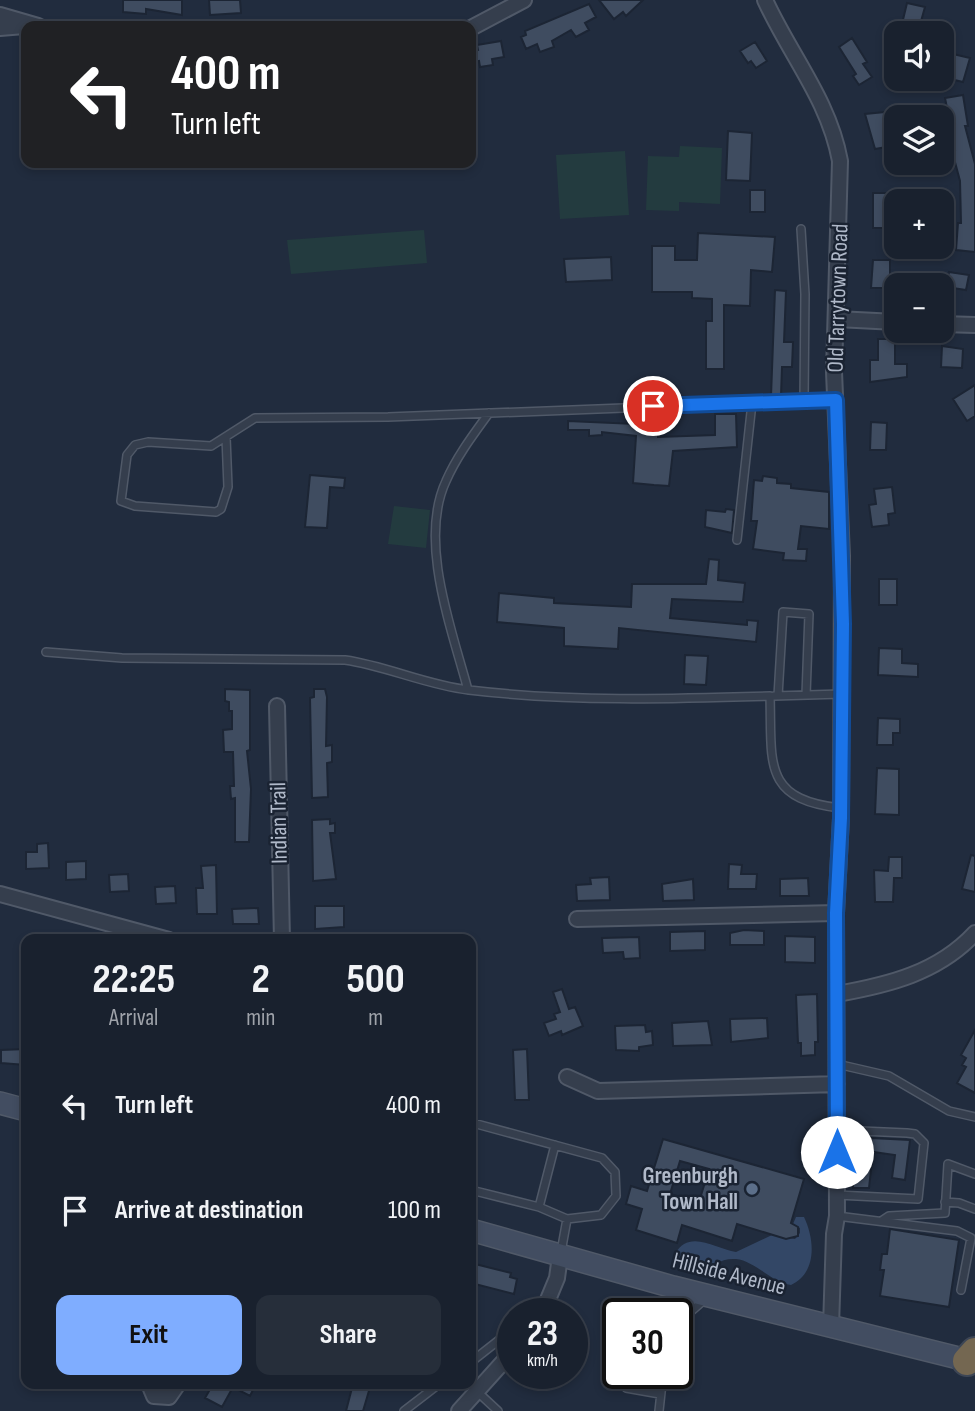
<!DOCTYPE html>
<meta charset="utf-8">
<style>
body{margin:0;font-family:"Sofia Sans Condensed",sans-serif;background:#262e3a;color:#f1f3f6;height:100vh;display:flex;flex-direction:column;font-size:26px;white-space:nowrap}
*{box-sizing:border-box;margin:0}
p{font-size:23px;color:#9fa3aa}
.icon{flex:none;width:38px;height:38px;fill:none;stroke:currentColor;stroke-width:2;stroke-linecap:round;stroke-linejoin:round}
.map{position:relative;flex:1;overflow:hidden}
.panel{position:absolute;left:21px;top:934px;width:455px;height:455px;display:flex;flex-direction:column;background:#19212e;border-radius:14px;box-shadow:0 4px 10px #0003,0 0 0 2px #373e4a}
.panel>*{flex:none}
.guide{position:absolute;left:21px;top:21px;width:455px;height:147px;border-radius:14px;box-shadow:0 4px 10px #0003,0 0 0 2px #373e4a;background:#202124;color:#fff;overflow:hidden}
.buttons{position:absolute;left:884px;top:21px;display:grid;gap:14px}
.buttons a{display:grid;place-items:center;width:70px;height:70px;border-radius:14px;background:#19212e;box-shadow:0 4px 10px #0003,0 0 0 2px #373e4a;font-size:35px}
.speed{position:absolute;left:497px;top:1298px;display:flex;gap:14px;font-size:35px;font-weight:700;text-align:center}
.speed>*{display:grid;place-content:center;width:91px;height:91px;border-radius:50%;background:#19212e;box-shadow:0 4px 10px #0003,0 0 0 2px #373e4a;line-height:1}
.speed small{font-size:18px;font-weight:400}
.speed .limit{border:4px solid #111;border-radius:10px;background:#fff;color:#111}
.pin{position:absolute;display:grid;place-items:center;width:60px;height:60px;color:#fff;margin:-30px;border:4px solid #fff;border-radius:50%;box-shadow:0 2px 7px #0007}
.me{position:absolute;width:77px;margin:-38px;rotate:0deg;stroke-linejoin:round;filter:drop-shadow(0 0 5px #0008)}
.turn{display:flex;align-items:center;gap:24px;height:147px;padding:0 35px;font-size:32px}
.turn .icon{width:91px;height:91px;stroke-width:2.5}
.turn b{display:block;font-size:49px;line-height:60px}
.eta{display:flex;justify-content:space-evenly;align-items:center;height:119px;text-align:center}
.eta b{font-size:42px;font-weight:700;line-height:49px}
.primary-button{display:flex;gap:14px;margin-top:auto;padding:14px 35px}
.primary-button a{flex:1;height:80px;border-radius:14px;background:#7fadff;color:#111;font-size:28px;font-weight:700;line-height:80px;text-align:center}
.primary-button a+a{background:#262e3a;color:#f1f3f6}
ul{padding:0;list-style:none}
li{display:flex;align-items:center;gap:21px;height:105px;padding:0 35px}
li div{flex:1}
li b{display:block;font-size:26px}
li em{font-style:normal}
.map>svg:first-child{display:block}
</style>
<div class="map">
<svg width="975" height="1411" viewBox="0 0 975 1411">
<rect width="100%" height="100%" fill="#212c3e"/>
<path fill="#233b3f" d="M680 146 722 148 720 204 679 202V211L646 210 648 156 679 157Z
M625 151 629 215 560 219 556 155Z
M424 230 427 263 291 274 287 240Z
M394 506 430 510 426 548 388 544Z"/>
<path fill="#334766" d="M796 1217H804C815 1240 817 1273 791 1285 771 1282 755 1261 736 1259 711 1257 708 1282 675 1254 689 1228 716 1249 736 1252L772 1235 795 1239 800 1233V1228L793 1224Z"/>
<path fill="#3f4c60" stroke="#1c2534" stroke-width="2" fill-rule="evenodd" d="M123 0H182V15L146 9V14L123 12Z
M209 0H240L241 13 210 15Z
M599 0H643L626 16 623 12 614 19Z
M907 3 925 7 918 32 901 28Z
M589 4 596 17 585 23 589 30 576 37 571 30 552 41 554 47 540 52 537 44 526 49 521 37 526 35 525 31Z
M852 38 867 62 863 64 872 77 859 85 853 76 856 74 839 47Z
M501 41 504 57 492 59 493 65 480 67 479 61 474 62 472 51 478 50 477 45Z
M755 42 767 61 756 68 751 61 748 63 740 51Z
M953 54 970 58 963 82 946 78Z
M963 95 968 126H965L975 164V252L956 250 958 223H961L960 181 952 151 955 150 950 122 946 123 943 109 947 108 945 98Z
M885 112 892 146 875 149 865 114Z
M728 131 752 133 750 181 726 180Z
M750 190H765V212H750Z
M873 193H890V228H873Z
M698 233 775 237 772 272 751 270 750 306 724 305V369H706V321H712V299L692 298V292H652V246H675V260H697Z
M611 257 612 280 566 282 564 259Z
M873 260H890V288H871Z
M949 272 969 275 966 290 946 287Z
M775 290 786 291 784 342H793L792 367H782L781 396H771Z
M878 339H895V364H907V377L870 382V360H878Z
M942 346 963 349 962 368 941 367Z
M975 385V416L967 421 953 399Z
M658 413V437L715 435V414H736L737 447 673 451 669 486 654 485 633 483 636 436 602 432V435L589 436V430H568V421L635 424V414Z
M871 422 887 423 886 450H870Z
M310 475 345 478 344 488 330 487 327 528 305 527Z
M763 476 777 478V483L791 484V488L829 492V529L801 526 798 549H807L806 561 783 560 784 553 753 549 757 521H751L754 480 762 481Z
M892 487 895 513 888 514 889 525 872 527 869 505 876 504 874 489Z
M726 509 734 510 732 533 705 527 706 510 725 512Z
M709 559 719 560 718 580 745 583 743 602 672 599 670 618 747 625V620L758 621 756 642 619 628 618 649 564 646V628L497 622 499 593 554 598V603L631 607 632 584H706Z
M879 579H897V605H879Z
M879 648 902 649V663L918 664V677L878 675Z
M685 655 708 656 706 685 684 684Z
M225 689 250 690V750L247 751 251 789 249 842H235V798L231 799 230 786H234L233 752H224L223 730 232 729V711H229V702L225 701Z
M314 689H325L327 697 326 746 332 745V762L327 763 328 797 312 798 310 698 314 697Z
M878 718 900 719V733H893V745H877Z
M877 768 899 769V815L875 814Z
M330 819V824L335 823V833H330L336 879 313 881 312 820Z
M48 843 49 868 26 869V852H37V844Z
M971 855 975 856V892L962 889Z
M889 857H902V878H894L893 902H875L874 870 888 871Z
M86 861V879L66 880V862Z
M729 864 742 865 741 874H757L756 889H728Z
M216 865 217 914H197L196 888H203L201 866Z
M128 874 129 891 110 892 109 875Z
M609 877 610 900 577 901 576 885 591 884 590 878Z
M808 878 809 896H780V879Z
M693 879 694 900 663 901 662 884Z
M175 886 176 903 156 904 155 887Z
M315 906H344V927L315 929Z
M258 908 259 924H233L232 909Z
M744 930 764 931V945H730V933Z
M705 931V950L670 951V932Z
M785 936 815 937V963L785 962Z
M639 937 640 958 624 959 623 952 603 953 602 938Z
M562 989 569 1009 575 1007 583 1026 562 1035 561 1031 549 1036 544 1023 556 1019 554 1014 560 1012 553 992Z
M817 994 818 1042H815V1055L801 1056V1043H798L796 995Z
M767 1018 768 1038 731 1042 730 1019Z
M708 1021 712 1045 673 1046 672 1023Z
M645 1025 646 1032 652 1031 653 1045 639 1047V1051L616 1050 615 1026Z
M975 1030V1093L957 1083 966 1067 962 1065 966 1058 961 1055Z
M26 1049V1065L1 1063V1050Z
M527 1049 529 1100H515L513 1050Z
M871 1138 910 1140 905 1180 892 1178 895 1155 873 1152 869 1188H853V1146L870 1147Z
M663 1139 804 1179 791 1223 798 1227V1236L786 1239 737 1224 732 1241 682 1225 677 1243 636 1230 642 1209 626 1204 631 1186 647 1191ZM680 1161 709 1169 699 1202 670 1194Z
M890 1229 959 1240 949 1307 880 1296 884 1270H880L882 1254H887Z
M471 1263 511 1273 510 1277 517 1279 514 1294 471 1283Z
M213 1384H256L250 1396 233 1387 222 1407 205 1398Z
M353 1384H371L363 1411H346Z"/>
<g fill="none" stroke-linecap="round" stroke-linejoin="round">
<defs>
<path id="lane" d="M801 229 805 294 804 401
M226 437 228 487 221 509 216 512 135 506 121 501 127 455 135 445 148 442 211 446 255 418 388 417 752 403
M737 540 752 403 836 400
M46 652 122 658 345 660C387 666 426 685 469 690 570 702 670 699 770 696 772 763 762 799 840 808
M468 690C452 630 418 541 446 481 457 456 473 435 489 413
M774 696 842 694
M778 696 783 612 809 614 806 695
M837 1064 889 1076 949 1111 975 1117
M471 1108 473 1123 602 1158 615 1172 616 1196 601 1215 567 1219 539 1207 471 1190
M837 1130 907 1133 915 1134 924 1143 918 1199 837 1195
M945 1202 959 1203 975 1209
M539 1207 555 1145
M837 1216 957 1231 971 1238 961 1290
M883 1220 889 1216 945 1213 948 1164 975 1174
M561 1252 567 1219
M668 1314 673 1288
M677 1330 680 1321 704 1300
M471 1362 499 1340 512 1323
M469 1384 498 1411
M626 1388 660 1394
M404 1411 439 1384
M659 1411 663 1374"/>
<path id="street" d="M765 0C790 55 829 100 840 161L834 372 842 556 841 818 836 913 837 1216 834 1234 831 1327
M0 15 38 26
M0 28 24 26
M471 28 524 0
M837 319 896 322
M942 324 975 325
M277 706 282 940
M0 894 169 940
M577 919 836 913
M837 994C888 985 938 973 975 933
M567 1077 598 1091 837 1084
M542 1314 557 1278 560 1256
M149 1384 154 1396 169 1397 178 1384
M459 1411 513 1351"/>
<path id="secondary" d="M0 1103 26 1110
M471 1230 673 1287 975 1362"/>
<path id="highway" d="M967 1361 975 1352"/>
</defs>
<use href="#lane" stroke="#505968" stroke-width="10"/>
<use href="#street" stroke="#505968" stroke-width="18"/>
<use href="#secondary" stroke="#505968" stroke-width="24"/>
<use href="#highway" stroke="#3d4655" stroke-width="32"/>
<use href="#lane" stroke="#353e4d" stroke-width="7"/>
<use href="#street" stroke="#353e4d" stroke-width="14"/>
<use href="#secondary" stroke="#424d61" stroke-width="21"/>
<use href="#highway" stroke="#746751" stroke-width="28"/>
</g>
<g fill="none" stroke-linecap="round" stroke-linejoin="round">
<defs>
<path id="route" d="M653 406 836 400 843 624 841 818 836 913 837 1152"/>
</defs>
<use href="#route" stroke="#114b97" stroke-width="18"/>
<use href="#route" stroke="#1a73e8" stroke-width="12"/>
</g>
<circle fill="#5c6f8a" stroke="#1a2332" stroke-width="2.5" cx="752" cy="1189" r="7"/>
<g text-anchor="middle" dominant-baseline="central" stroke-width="5" stroke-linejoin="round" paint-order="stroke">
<g font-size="23" fill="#b0b9c9" stroke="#1a2332">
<text transform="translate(838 298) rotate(-88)">Old Tarrytown Road</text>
<text transform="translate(279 823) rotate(-91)">Indian Trail</text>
<text transform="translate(729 1274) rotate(14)">Hillside Avenue</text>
</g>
<g font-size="23" font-weight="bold" fill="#b0b9c9" stroke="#1a2332" text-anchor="end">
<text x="738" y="1176">Greenburgh<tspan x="738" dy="26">Town Hall</tspan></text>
</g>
</g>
</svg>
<div class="buttons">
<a><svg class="icon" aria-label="sound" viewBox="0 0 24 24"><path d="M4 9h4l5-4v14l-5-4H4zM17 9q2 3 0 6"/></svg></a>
<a><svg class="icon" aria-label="layers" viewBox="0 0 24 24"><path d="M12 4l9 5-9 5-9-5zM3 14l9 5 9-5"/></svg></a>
<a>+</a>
<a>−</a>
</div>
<div class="speed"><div>23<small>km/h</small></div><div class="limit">30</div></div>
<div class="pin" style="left:653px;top:406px;background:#d93025"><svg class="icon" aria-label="arrive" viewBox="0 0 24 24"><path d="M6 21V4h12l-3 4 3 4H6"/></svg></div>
<svg class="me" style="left:837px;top:1152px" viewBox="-20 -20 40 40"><circle r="19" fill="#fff"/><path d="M0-13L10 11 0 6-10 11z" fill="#1a73e8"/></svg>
<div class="guide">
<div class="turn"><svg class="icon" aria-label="left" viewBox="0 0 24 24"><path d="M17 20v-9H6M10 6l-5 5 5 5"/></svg><div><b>400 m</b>Turn left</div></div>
</div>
<section class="panel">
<div class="eta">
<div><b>22:25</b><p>Arrival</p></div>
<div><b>2</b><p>min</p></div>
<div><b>500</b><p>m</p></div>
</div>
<ul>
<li><svg class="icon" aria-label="left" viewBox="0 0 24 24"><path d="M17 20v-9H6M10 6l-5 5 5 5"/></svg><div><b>Turn left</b></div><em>400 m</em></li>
<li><svg class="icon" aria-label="arrive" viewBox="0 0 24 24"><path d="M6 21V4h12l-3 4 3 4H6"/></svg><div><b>Arrive at destination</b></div><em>100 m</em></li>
</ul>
<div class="primary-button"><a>Exit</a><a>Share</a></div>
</section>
</div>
